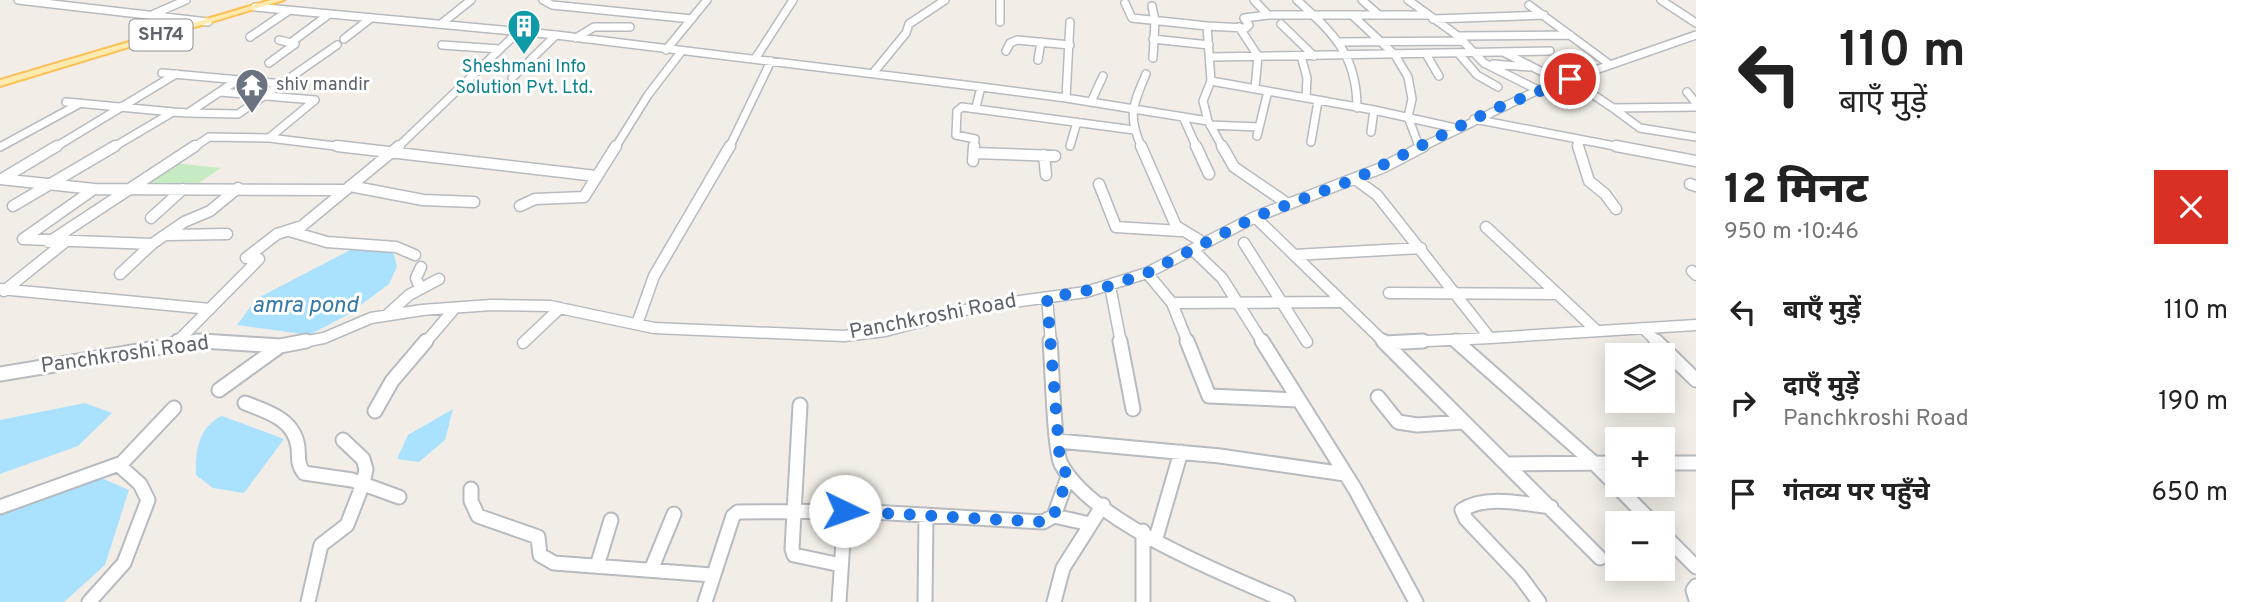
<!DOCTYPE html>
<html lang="hi">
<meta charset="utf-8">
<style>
body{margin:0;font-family:Overpass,"Noto Sans Devanagari",sans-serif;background:#f6f6f6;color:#222;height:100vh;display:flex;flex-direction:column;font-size:26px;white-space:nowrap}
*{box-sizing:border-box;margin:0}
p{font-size:23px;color:#767676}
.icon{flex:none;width:38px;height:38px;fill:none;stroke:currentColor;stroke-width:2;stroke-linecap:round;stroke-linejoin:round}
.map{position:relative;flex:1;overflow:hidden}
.drawer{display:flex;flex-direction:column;background:#fff;width:560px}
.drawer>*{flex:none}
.hud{background:#fff;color:#222;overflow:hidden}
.buttons{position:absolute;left:1605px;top:343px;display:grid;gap:14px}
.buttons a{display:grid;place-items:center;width:70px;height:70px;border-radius:0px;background:#fff;box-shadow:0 4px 18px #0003;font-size:35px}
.pin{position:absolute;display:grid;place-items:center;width:60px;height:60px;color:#fff;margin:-30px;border:4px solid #fff;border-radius:50%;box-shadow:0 2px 7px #0007}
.me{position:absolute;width:77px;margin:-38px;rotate:93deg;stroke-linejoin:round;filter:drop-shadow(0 0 5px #0008)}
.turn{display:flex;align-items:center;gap:24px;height:147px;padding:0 28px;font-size:32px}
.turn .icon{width:91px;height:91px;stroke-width:2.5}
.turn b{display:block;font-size:49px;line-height:60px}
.round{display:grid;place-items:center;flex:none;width:74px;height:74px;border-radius:0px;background:#f6f6f6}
.head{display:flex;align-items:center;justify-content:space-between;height:119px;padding:0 28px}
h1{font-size:42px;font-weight:800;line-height:52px}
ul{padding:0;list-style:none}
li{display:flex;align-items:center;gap:21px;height:91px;padding:0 28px}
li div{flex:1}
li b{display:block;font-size:26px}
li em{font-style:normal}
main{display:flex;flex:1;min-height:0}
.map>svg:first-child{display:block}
</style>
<main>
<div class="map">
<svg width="1696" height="602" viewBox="0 0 1696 602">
<rect width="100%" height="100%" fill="#f2eee7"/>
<path fill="#c6eac2" d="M174 163 221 168 193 187H140Z"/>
<path fill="#aae1ff" d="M354 248 393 251 397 267 389 284 349 314 309 335 237 325 256 299Z
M85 403 112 413 78 446 0 474V420Z
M453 409 445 440 419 462 397 459 408 435Z
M222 416 284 439 244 493 213 488 196 475C195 454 198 426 222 416Z
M92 474 129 490 105 565 64 602H0V514L19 501Z"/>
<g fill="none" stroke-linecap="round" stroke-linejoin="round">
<defs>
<path id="minor-far2" d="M18 0 208 22
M543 0 552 5 692 19
M1000 0V22
M1254 0 1268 15
M1297 0C1334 34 1357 55 1357 108
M1362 0 1379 15
M1408 0 1458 36 1484 63 1538 90
M1661 0 1696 23
M1125 3 1132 18 1207 26
M1529 5 1609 64
M1152 6 1155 21 1153 58
M255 7 556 35 981 87 976 107
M154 14 186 0
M1352 15 1395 55 1408 77 1412 99 1408 117 1419 146
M1433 19 1544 15
M1070 22 1066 98 1208 121 1223 148
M441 24 471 0
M1281 24 1314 56
M1239 27 1258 56 1255 88
M1458 36 1570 35
M250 37 288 11
M576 38 594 27H630
M344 39 371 18
M1153 39 1209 45
M293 41 328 15
M1339 42 1462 41
M442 45 499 49
M666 50 707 0
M1006 51 1010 43 1017 40 1070 45
M1505 53 1562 82
M1426 54 1439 76
M1459 54 1477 75 1498 87
M1301 56 1307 78 1306 98
M1211 57 1550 51
M755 59 793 0
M1038 60 1041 42
M269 63 295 44 279 40
M1493 64 1529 67
M874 72 906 33 909 24 945 0
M162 73 283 84
M512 78 556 35
M1570 79 1613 108 1696 107
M1211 81 1374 110 1371 132
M981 87 1066 98
M220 92 315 100 269 138
M1687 92 1696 103
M66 102 173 112
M1091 102 1103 76
M1613 108 1640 128 1696 137
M1374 110 1455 128
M188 113 238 114 337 45
M1183 117 1197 148
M1474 119 1625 148
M1208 121 1203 101 1211 81 1207 26 1246 28 1249 25 1244 18 1268 15H1428
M1210 125 1259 127
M1257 136 1268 91
M1576 139 1579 148
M1311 142 1318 101
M1070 146 1077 122
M0 147 79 104
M54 148 176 74
M112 148 173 112 188 113 236 81
M193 148 209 137 269 138 352 148
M397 148 518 32
M615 148 648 95 681 52
M729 148 771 61
M974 148 975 139 956 135 957 111 962 107 1134 130
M1142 148C1127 115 1133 105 1146 74
M1420 148 1538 90 1696 35"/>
<path id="minor-far1" d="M337 146 596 176
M1141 146 1176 226 1204 243
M1196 146 1209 174
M1222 146 1234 167 1288 204
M1578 146 1589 181 1605 194 1616 209
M1616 146 1696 161
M975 153 1055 156
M1044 155 1046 175
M973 161 974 146
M0 179 94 189 345 190
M2 179 57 146
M1355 179 1377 195 1490 338 1696 325
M1099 184 1116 227 1180 231
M1690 184 1696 186
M350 186 423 200 474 202
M94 189 23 239 152 244 184 222 210 211 238 188
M13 206 115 146
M520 206 535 199 584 197 616 146
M1255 217 1385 343
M151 218 183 189
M1486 227 1597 331
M289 231 327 242 396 247 415 255
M168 235 227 234
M49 242 195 146
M1244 243 1307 342
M1193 250 1222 278 1263 343
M1294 255 1421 248
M1692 271 1696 275
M1147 273 1172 303 1188 343
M120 274 152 244
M1110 286 1121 343
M420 288 416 278 421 267
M0 289 210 309
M4 291 65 242
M1389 293 1558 294
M1047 298 1051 343
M1172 303 1340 302
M387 315 409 295 439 279
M637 324 654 276 730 146
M1643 328 1658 343
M1455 340 1458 343
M176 343 259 259 246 258 277 234 302 226 399 146
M187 343H231
M297 343 324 338 371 318 422 310 491 305 550 306 654 328 844 336 885 331 977 307 1086 292 1147 273 1255 217 1384 167 1424 146
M425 343 455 308
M523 343 560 308
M1386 343 1490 338"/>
<path id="minor" d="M202 341 280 346 306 341
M1050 341C1052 362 1054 451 1061 464 1093 524 1227 575 1288 602
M1120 341 1133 409
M1187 341 1209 396 1297 400
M1262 341 1355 489 1416 602
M1383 341 1600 558
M1456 341 1594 463 1653 523
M1656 341 1696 380
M1385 343 1423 341
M174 345 178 341
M0 374 198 341
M219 390 280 346
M1378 397 1398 422 1417 425 1463 422
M245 403C268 412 294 419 298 447 299 458 297 464 304 473L352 480 399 497
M800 405 792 549 794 555 841 565
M375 411 392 381 426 341
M1058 441 1220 456 1345 474
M1662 463H1696
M1509 464 1617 463
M471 489V501L478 516 538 537 540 555 554 563 712 575
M0 507 122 463
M1054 516 1090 524
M1143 531V602
M1662 533 1696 567
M1156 538 1181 452
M597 566 611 520
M651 570 674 514
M1696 586 1693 590 1696 600
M89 602 124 563 148 500 140 484 121 467 122 463 174 408
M308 602 321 545 347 525 363 484 366 469 363 459 343 440
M705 602 733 516 738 512 855 511 1043 522 1054 516 1068 477
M839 602 845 511
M925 602 926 515
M1054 602 1063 568 1103 505
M1539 602 1520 576 1466 519 1462 510C1486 494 1524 504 1551 507"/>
<path id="major" d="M271 0H284L0 86V80Z"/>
</defs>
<use href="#minor-far2" stroke="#b7babf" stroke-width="10"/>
<use href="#minor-far1" stroke="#b7babf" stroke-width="13"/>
<use href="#minor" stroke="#b7babf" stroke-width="17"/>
<use href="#major" stroke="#fcc056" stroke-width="4"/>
<use href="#minor-far2" stroke="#fff" stroke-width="7"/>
<use href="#minor-far1" stroke="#fff" stroke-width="10"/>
<use href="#minor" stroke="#fff" stroke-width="13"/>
<use href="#major" fill="#ffebaf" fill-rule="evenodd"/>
</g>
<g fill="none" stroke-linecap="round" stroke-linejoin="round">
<path stroke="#1a73e8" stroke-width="12" stroke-dasharray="0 21.6" d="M845 511 1043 522 1052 520 1068 477 1060 462 1047 298 1110 286 1147 273 1255 217 1355 179 1492 110 1570 79"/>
</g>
<defs>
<symbol id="building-pin" viewBox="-11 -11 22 30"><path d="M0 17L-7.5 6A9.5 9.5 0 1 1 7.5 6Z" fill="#0f9aa8" stroke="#fff"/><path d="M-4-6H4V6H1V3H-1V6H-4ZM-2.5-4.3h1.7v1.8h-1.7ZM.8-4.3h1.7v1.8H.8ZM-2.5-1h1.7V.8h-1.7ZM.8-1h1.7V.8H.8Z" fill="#fff"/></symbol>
<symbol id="temple-pin" viewBox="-11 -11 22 30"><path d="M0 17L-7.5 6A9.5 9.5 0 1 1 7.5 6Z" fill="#6b7280" stroke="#fff"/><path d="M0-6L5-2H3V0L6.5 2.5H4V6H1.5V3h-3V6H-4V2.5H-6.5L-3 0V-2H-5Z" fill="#fff"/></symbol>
</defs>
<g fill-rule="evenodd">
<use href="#building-pin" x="505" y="7" width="38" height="52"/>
<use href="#temple-pin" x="233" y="66" width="38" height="52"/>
</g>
<g text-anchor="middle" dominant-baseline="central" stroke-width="6" stroke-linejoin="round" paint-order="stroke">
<g font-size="18" fill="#0d838f" stroke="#fff">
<text x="524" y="67">Sheshmani Info<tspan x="524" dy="21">Solution Pvt. Ltd.</tspan></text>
</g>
<g font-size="18" fill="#5b616d" stroke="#fff" text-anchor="start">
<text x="276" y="85">shiv mandir</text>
</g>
<rect fill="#fff" stroke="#8e9296" stroke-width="2" x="129.5" y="19.5" width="63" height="31" rx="5"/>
<g font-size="19" font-weight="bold" fill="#5e6469">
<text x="161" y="35">SH74</text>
</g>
<g font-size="21" fill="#5e6469" stroke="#fff">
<text transform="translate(933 317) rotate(-11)">Panchkroshi Road</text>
<text transform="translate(125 355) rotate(-8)">Panchkroshi Road</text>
</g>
<g font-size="23" font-style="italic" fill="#3777a7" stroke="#fff">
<text x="305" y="306">amra pond</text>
</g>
</g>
</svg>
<div class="buttons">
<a><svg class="icon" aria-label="layers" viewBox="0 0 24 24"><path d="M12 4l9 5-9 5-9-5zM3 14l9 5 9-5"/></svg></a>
<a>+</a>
<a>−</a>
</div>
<div class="pin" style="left:1570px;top:79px;background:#d93025"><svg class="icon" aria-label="arrive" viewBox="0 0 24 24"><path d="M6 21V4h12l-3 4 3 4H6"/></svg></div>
<svg class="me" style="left:845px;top:511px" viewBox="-20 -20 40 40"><circle r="19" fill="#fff"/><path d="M0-13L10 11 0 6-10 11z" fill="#1a73e8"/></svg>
</div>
<section class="drawer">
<div class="hud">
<div class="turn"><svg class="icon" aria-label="left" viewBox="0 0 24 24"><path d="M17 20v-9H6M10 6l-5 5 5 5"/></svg><div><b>110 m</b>बाएँ मुड़ें</div></div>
</div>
<div class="head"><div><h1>12 मिनट</h1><p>950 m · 10:46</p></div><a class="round" style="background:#d93025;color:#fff"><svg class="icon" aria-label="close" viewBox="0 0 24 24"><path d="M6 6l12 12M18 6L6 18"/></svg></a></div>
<ul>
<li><svg class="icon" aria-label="left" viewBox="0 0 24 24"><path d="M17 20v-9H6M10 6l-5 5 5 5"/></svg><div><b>बाएँ मुड़ें</b></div><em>110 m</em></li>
<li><svg class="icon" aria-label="right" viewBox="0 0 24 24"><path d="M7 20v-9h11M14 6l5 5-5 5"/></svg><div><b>दाएँ मुड़ें</b><p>Panchkroshi Road</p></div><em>190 m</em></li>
<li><svg class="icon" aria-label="arrive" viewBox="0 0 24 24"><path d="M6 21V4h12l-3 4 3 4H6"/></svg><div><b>गंतव्य पर पहुँचे</b></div><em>650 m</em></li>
</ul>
</section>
</main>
